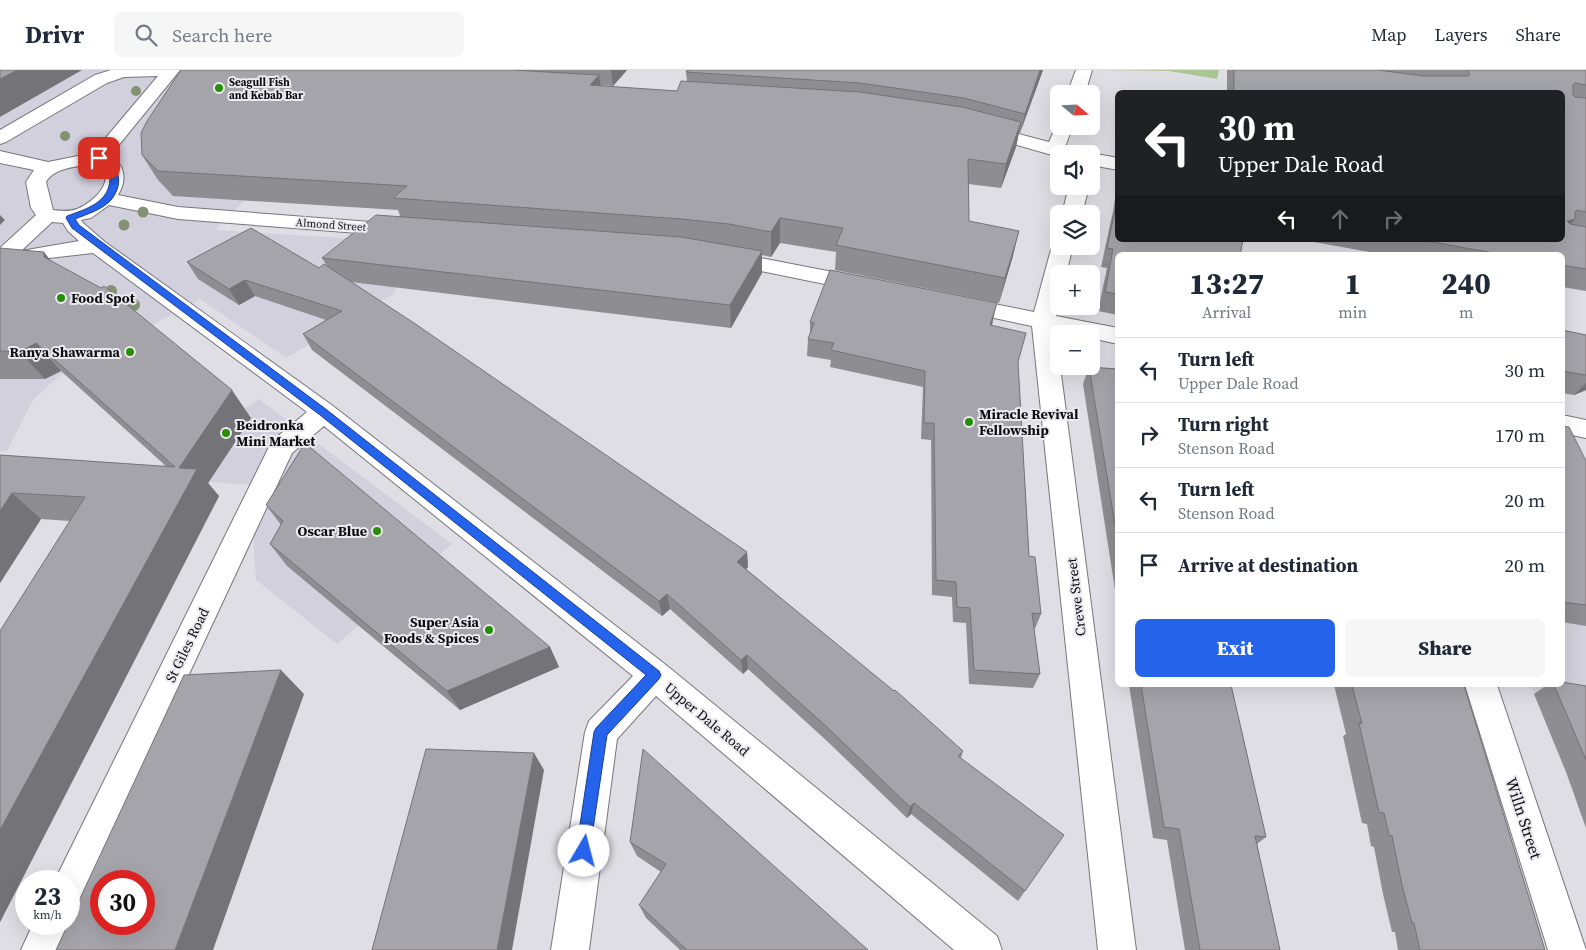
<!DOCTYPE html>
<meta charset="utf-8">
<style>
body{margin:0;font-family:"Source Serif 4",serif;background:#f6f6f7;color:#1f2937;height:100vh;display:flex;flex-direction:column;font-size:19px;white-space:nowrap}
*{box-sizing:border-box;margin:0}
p{font-size:16px;color:#747a83}
.icon{flex:none;width:28px;height:28px;fill:none;stroke:currentColor;stroke-width:2;stroke-linecap:round;stroke-linejoin:round}
.map{position:relative;flex:1;overflow:hidden}
.panel{position:absolute;left:1115px;top:182px;width:450px;height:435px;display:flex;flex-direction:column;background:#fff;border-radius:8px;box-shadow:0 5px 20px #0002}
.panel>*{flex:none}
.top-card{position:absolute;left:1115px;top:20px;width:450px;height:152px;border-radius:8px;box-shadow:0 5px 20px #0002;background:#202124;color:#fff;overflow:hidden}
.needle{width:32px;rotate:109deg}
.fabs{position:absolute;left:1050px;top:15px;display:grid;gap:10px}
.fabs a{display:grid;place-items:center;width:50px;height:50px;border-radius:8px;background:#fff;box-shadow:0 5px 20px #0002;font-size:25px}
.speed{position:absolute;left:15px;top:800px;display:flex;gap:10px;font-size:25px;font-weight:700;text-align:center}
.speed>*{display:grid;place-content:center;width:65px;height:65px;border-radius:50%;background:#fff;box-shadow:0 5px 20px #0002;line-height:1}
.speed small{font-size:12px;font-weight:400}
.speed .limit{border:8px solid #d22;background:#fff;color:#111}
.pin{position:absolute;display:grid;place-items:center;width:42px;height:42px;color:#fff;margin:-21px;border-radius:10px;box-shadow:0 2px 8px #0006}
.me{position:absolute;width:55px;margin:-28px;rotate:8deg;stroke-linejoin:round;filter:drop-shadow(0 0 4px #0008)}
.turn{display:flex;align-items:center;gap:18px;height:105px;padding:0 20px;font-size:22px}
.turn .icon{width:65px;height:65px;stroke-width:2.5}
.turn b{display:block;font-size:35px;line-height:42px}
.lanes{display:flex;align-items:center;height:48px;padding:0 20px;background:#0003;justify-content:center;gap:25px;direction:ltr}
.lanes .off{opacity:.35}
.eta{display:flex;justify-content:space-evenly;align-items:center;height:85px;text-align:center}
.eta b{font-size:30px;font-weight:800;line-height:35px}
.primary-button{display:flex;gap:10px;margin-top:auto;padding:10px 20px}
.primary-button a{flex:1;height:58px;border-radius:8px;background:#2563eb;color:#fff;font-size:20px;font-weight:800;line-height:58px;text-align:center}
.primary-button a+a{background:#f6f6f7;color:#1f2937}
ul{padding:0;list-style:none}
li{display:flex;align-items:center;gap:15px;height:65px;padding:0 20px;border-top:1px solid #e0e1e3}
li div{flex:1}
li b{display:block;font-size:19px}
li em{font-style:normal}
header{display:flex;align-items:center;gap:30px;box-sizing:border-box;height:70px;padding:0 25px;background:#fff;border-bottom:1px solid #e0e1e3}
header strong{font-size:24px}
nav{display:flex;gap:28px;margin-inline-start:auto;font-size:18px}
.search{width:350px;height:45px;background:#f6f6f7;display:flex;align-items:center;gap:12px;box-sizing:border-box;padding:0 18px;border-radius:8px;color:#747a83;font-size:19px}
.map>svg:first-child{display:block}
</style>
<header>
<strong>Drivr</strong>
<div class="search"><svg class="icon" aria-label="search" viewBox="0 0 24 24"><circle cx="10" cy="10" r="6"/><path d="M15 15l6 6"/></svg>Search here</div>
<nav><a>Map</a><a>Layers</a><a>Share</a></nav>
</header>
<div class="map">
<svg width="1586" height="880" viewBox="0 0 1586 880">
<rect width="100%" height="100%" fill="#dfdee4"/>
<path fill="#d3d0dd" d="M0 0H325L306 69 215 160 423 173 392 225 286 288 200 229 59 306 33 330 7 381H0Z
M259 329 452 474 337 574 256 510 250 415 144 407Z
M1563 530 1586 534V670L1550 664 1531 615H1562Z"/>
<path fill="#aac694" d="M1097 0H1219L1217 9 1169 1Z"/>
<g fill="none" stroke-linecap="round" stroke-linejoin="round">
<defs>
<path id="minor" d="M111 0H180L109 87C127 94 126 112 118 125L178 137 397 154 404 156 407 160 404 164 397 166 178 149 109 135 91 148 81 150 83 153 105 172 333 336 666 595 997 866 1002 880H954L656 626 617 669 589 880H551L585 662 589 651 633 606 324 356 292 383 82 834 69 839V811H55L56 808 269 377 273 370 307 342 93 183 49 188 0 201V178L36 145 31 138 26 112 34 100 0 93V81L48 92 93 83 158 6 124 7 107 13 6 72 0 74V60L95 5ZM90 94C123 102 96 132 77 139 69 142 61 141 53 140L46 112C54 98 75 97 90 94ZM52 152 63 153 68 161 79 171 21 181Z
M1076 0H1092L1085 24H1067Z
M1058 52 1059 56H1073L1065 77 1076 80 1078 84H1059V87L975 63 972 59 975 55 981 54 1049 72Z
M1091 83 1118 88V100L1091 95V84H1089Z
M1069 116H1089L1082 144H1062Z
M1059 171V176H1073L1066 204H1059V234L1056 246 1118 258V274L1091 268V264H1070L1056 261 1059 296H1060L1136 880H1098L1032 256 960 241 952 239 949 234 952 229 960 227 1034 242 1052 176Z
M724 181 864 208 872 210 875 215 872 220 864 222 716 192 713 187 716 182Z
M1562 345 1586 350V368L1562 363Z
M1465 615H1497L1586 880H1548Z
M69 847 72 854 60 880H21L33 854H69Z"/>
</defs>
<use href="#minor" stroke="#77767c" stroke-width="2"/>
<use href="#minor" fill="#fff" fill-rule="evenodd"/>
</g>
<g fill="#829273">
<circle cx="136" cy="21" r="5"/>
<circle cx="65" cy="66" r="5"/>
<circle cx="143" cy="142" r="5.5"/>
<circle cx="124" cy="155" r="5.5"/>
<circle cx="111" cy="221" r="6"/>
<circle cx="134" cy="235" r="6"/>
</g>
<path fill="#8e8d92" d="M181 0H627L613 16 600 15 601 16 677 21 687 11 686 2 1043 0 1020 63H1019L1016 77 1001 118 968 114 969 151 1013 186 999 233 835 200 836 182 780 173 771 187 762 185V203L731 258 351 212 747 482 748 497 746 499 963 681 961 688 1025 821 1018 831 911 744 907 748 828 672 748 599 743 604 670 539 662 546 312 280 303 264 326 250 255 226 239 235 198 209 187 192 319 198 327 196 322 188 400 146 398 140 173 126 158 110 142 85Z
M1227 0H1586V221L1562 217V185H1386L1303 170H1562V22H1227Z
M1118 108V245L1098 241 1107 198 1101 197 1111 150 1113 142Z
M0 178 51 191 251 348 208 413 219 426 0 852V561L70 451 41 449 0 513V385L167 397 61 301 45 309H0Z
M993 250 992 256 1018 292 1029 486 1041 544 1035 559 1034 558 1040 604 1033 618 969 614 966 553 953 552 952 527 932 525 931 370 921 369 923 317 830 297 831 290 807 286 808 269 810 263V252Z
M1562 260 1586 265V320L1574 325 1562 323Z
M1089 297 1118 299V539L1083 314Z
M1562 356 1586 391V556L1562 552Z
M266 435 550 577 559 597 460 640 287 496 270 474 281 455Z
M1129 615H1231L1266 767 1257 774 1280 880H1185L1167 770 1153 768Z
M1334 615H1464L1545 880H1398L1395 862H1392L1383 824 1374 777 1371 776 1367 754 1362 753 1343 666 1346 664Z
M1547 615 1586 616V758L1566 702 1534 624Z
M630 772 868 880H680L646 848 639 835 661 802 637 786Z"/>
<path fill="#747377" d="M17 0H82L0 47V9Z
M611 0H627L613 16Z
M1040 0H1043L1020 63 1025 44Z
M599 5 603 29 590 15Z
M1021 52 1016 77 1001 118 1006 94Z
M1577 140 1569 151 1575 149 1562 165V157Z
M0 145 5 150 0 155Z
M780 148V173L771 187V162Z
M1019 161 1013 186 999 233 1005 208Z
M762 181V203L731 258 730 235Z
M44 182 66 210 44 187Z
M245 210 255 226 239 235 229 219Z
M997 233 993 250 987 272 990 255Z
M36 273 61 301 45 309 20 282Z
M1586 313V320L1574 325Z
M232 320 251 348 208 413 219 426 0 852V760L179 398Z
M12 423 41 449 0 513V441Z
M747 482 748 497 739 507 737 492Z
M667 524 670 539 662 546 659 531Z
M550 577 559 597 460 640 447 621Z
M747 585 748 599 743 604 741 590Z
M281 600 304 624 213 880H175Z
M534 683 544 700 512 880H497Z
M914 733 911 744 907 748 910 737Z"/>
<path fill="#a5a4aa" stroke="#747377" fill-rule="evenodd" d="M0 0H17L0 9Z
M181 0H512L599 5 590 15 677 21 681 11 860 22 962 37 1021 52 1006 94 968 89 969 151 1019 161 1005 208 836 175 843 158 780 148 771 162 729 154 681 149 393 128 407 116 158 101 142 85 141 63 147 51Z
M687 0H1040L1025 44 964 28 860 13 686 2Z
M1234 0H1378L1423 6H1468L1470 4 1467 0H1586V15L1575 13 1573 15V25L1575 27 1586 28V142L1577 140 1575 142V149L1567 151 1570 154 1586 157V199L1562 195V185H1505L1421 170H1562V22H1234Z
M1117 131 1118 170H1243L1240 185H1118V224L1105 222 1113 179 1107 178Z
M376 145 681 167 762 181 730 235 322 188Z
M251 158 319 198 324 194 414 253 747 482 737 492 894 621 895 620 963 681 958 686 1064 765 1025 821 914 733 910 737 829 659 747 585 741 590 667 524 659 531 303 264 342 241 245 210 229 219 187 192Z
M0 178 44 182V187L101 218 104 216 232 320 179 398 197 399 0 760V561L85 427 12 423 0 441V385L175 397 36 273 20 282 0 281Z
M830 200 997 233 990 255 1026 263 1018 292 1029 486 1035 487 1041 544 1032 543 1040 604 974 600 970 538 957 537 956 512 936 510 934 353H924L925 301 831 280 834 273 808 269 814 253 810 252Z
M1562 260 1586 265V305L1562 301Z
M1089 297 1118 299V473Z
M1562 356 1569 357 1586 391V535L1562 532Z
M305 373 550 577 447 621 270 474 283 451 266 435Z
M281 600 175 880H56L184 605ZM101 811H144V854H101Z
M1562 612 1586 616V690L1554 615H1562Z
M1141 615H1231L1266 767 1255 766 1280 880H1200L1179 759 1164 757Z
M1352 615H1464L1545 880H1420L1414 853H1412L1402 815 1392 766 1389 765 1384 743 1379 742 1359 653 1362 654Z
M426 679 534 683 497 880H372Z
M643 679 868 880H687L639 835 666 794 630 772Z"/>
<path fill="#2563eb" stroke="#184099" d="M99 86C119 93 125 113 111 130 102 140 87 144 75 149L79 155 327 340 659 601 661 605 659 609 607 665 589 786 584 789 579 786 576 781 594 662 596 658 646 605 320 345 72 158 66 148 67 146C86 139 109 133 110 109 111 105 109 97 105 94 102 92 98 91 95 88Z"/>
<g fill="#298d07" stroke="#ecebf1" stroke-width="2">
<circle cx="219" cy="18" r="5"/>
<circle cx="61" cy="228" r="5"/>
<circle cx="130" cy="282" r="5"/>
<circle cx="969" cy="352" r="5"/>
<circle cx="226" cy="363" r="5"/>
<circle cx="377" cy="461" r="5"/>
<circle cx="489" cy="560" r="5"/>
</g>
<g text-anchor="middle" dominant-baseline="central" stroke-width="4" stroke-linejoin="round" paint-order="stroke">
<g font-size="11" font-weight="bold" fill="#0e0e10" stroke="#ecebf1" text-anchor="start">
<text x="229" y="12">Seagull Fish<tspan x="229" dy="13">and Kebab Bar</tspan></text>
</g>
<g font-size="11" fill="#0e0e10" stroke="#ecebf1">
<text transform="translate(331 155) rotate(4)">Almond Street</text>
</g>
<g font-size="14" font-weight="bold" fill="#0e0e10" stroke="#ecebf1" text-anchor="start">
<text x="71" y="228">Food Spot</text>
<text x="120" y="282" text-anchor="end">Ranya Shawarma</text>
<text x="979" y="344">Miracle Revival<tspan x="979" dy="16">Fellowship</tspan></text>
<text x="236" y="355">Beidronka<tspan x="236" dy="16">Mini Market</tspan></text>
<text x="367" y="461" text-anchor="end">Oscar Blue</text>
<text x="479" y="552" text-anchor="end">Super Asia<tspan x="479" dy="16">Foods &amp; Spices</tspan></text>
</g>
<g font-size="14" fill="#0e0e10" stroke="#ecebf1">
<text transform="translate(1076 527) rotate(-97)">Crewe Street</text>
<text transform="translate(187 575) rotate(-64)">St Giles Road</text>
<text transform="translate(707 649) rotate(40)">Upper Dale Road</text>
</g>
<g font-size="16" fill="#0e0e10" stroke="#ecebf1">
<text transform="translate(1524 748) rotate(72)">Willn Street</text>
</g>
</g>
</svg>
<div class="fabs">
<a><svg class="needle" viewBox="-14 -14 28 28"><path d="M0-13l5 13h-10z" fill="#e53935"/><path d="M0 13l5-13h-10z" fill="#747a83"/></svg></a>
<a><svg class="icon" aria-label="sound" viewBox="0 0 24 24"><path d="M4 9h4l5-4v14l-5-4H4zM17 9q2 3 0 6"/></svg></a>
<a><svg class="icon" aria-label="layers" viewBox="0 0 24 24"><path d="M12 4l9 5-9 5-9-5zM3 14l9 5 9-5"/></svg></a>
<a>+</a>
<a>−</a>
</div>
<div class="speed"><div>23<small>km/h</small></div><div class="limit">30</div></div>
<div class="pin" style="left:99px;top:88px;background:#d93025"><svg class="icon" aria-label="arrive" viewBox="0 0 24 24"><path d="M6 21V4h12l-3 4 3 4H6"/></svg></div>
<svg class="me" style="left:584px;top:781px" viewBox="-20 -20 40 40"><circle r="19" fill="#fff"/><path d="M0-13L10 11 0 6-10 11z" fill="#2563eb"/></svg>
<div class="top-card">
<div class="turn"><svg class="icon" aria-label="left" viewBox="0 0 24 24"><path d="M17 20v-9H6M10 6l-5 5 5 5"/></svg><div><b>30 m</b>Upper Dale Road</div></div>
<div class="lanes"><svg class="icon" aria-label="left" viewBox="0 0 24 24"><path d="M17 20v-9H6M10 6l-5 5 5 5"/></svg><svg class="icon off" aria-label="ahead" viewBox="0 0 24 24"><path d="M12 20V5M6 11l6-6 6 6"/></svg><svg class="icon off" aria-label="right" viewBox="0 0 24 24"><path d="M7 20v-9h11M14 6l5 5-5 5"/></svg></div>
</div>
<section class="panel">
<div class="eta">
<div><b>13:27</b><p>Arrival</p></div>
<div><b>1</b><p>min</p></div>
<div><b>240</b><p>m</p></div>
</div>
<ul>
<li><svg class="icon" aria-label="left" viewBox="0 0 24 24"><path d="M17 20v-9H6M10 6l-5 5 5 5"/></svg><div><b>Turn left</b><p>Upper Dale Road</p></div><em>30 m</em></li>
<li><svg class="icon" aria-label="right" viewBox="0 0 24 24"><path d="M7 20v-9h11M14 6l5 5-5 5"/></svg><div><b>Turn right</b><p>Stenson Road</p></div><em>170 m</em></li>
<li><svg class="icon" aria-label="left" viewBox="0 0 24 24"><path d="M17 20v-9H6M10 6l-5 5 5 5"/></svg><div><b>Turn left</b><p>Stenson Road</p></div><em>20 m</em></li>
<li><svg class="icon" aria-label="arrive" viewBox="0 0 24 24"><path d="M6 21V4h12l-3 4 3 4H6"/></svg><div><b>Arrive at destination</b></div><em>20 m</em></li>
</ul>
<div class="primary-button"><a>Exit</a><a>Share</a></div>
</section>
</div>
